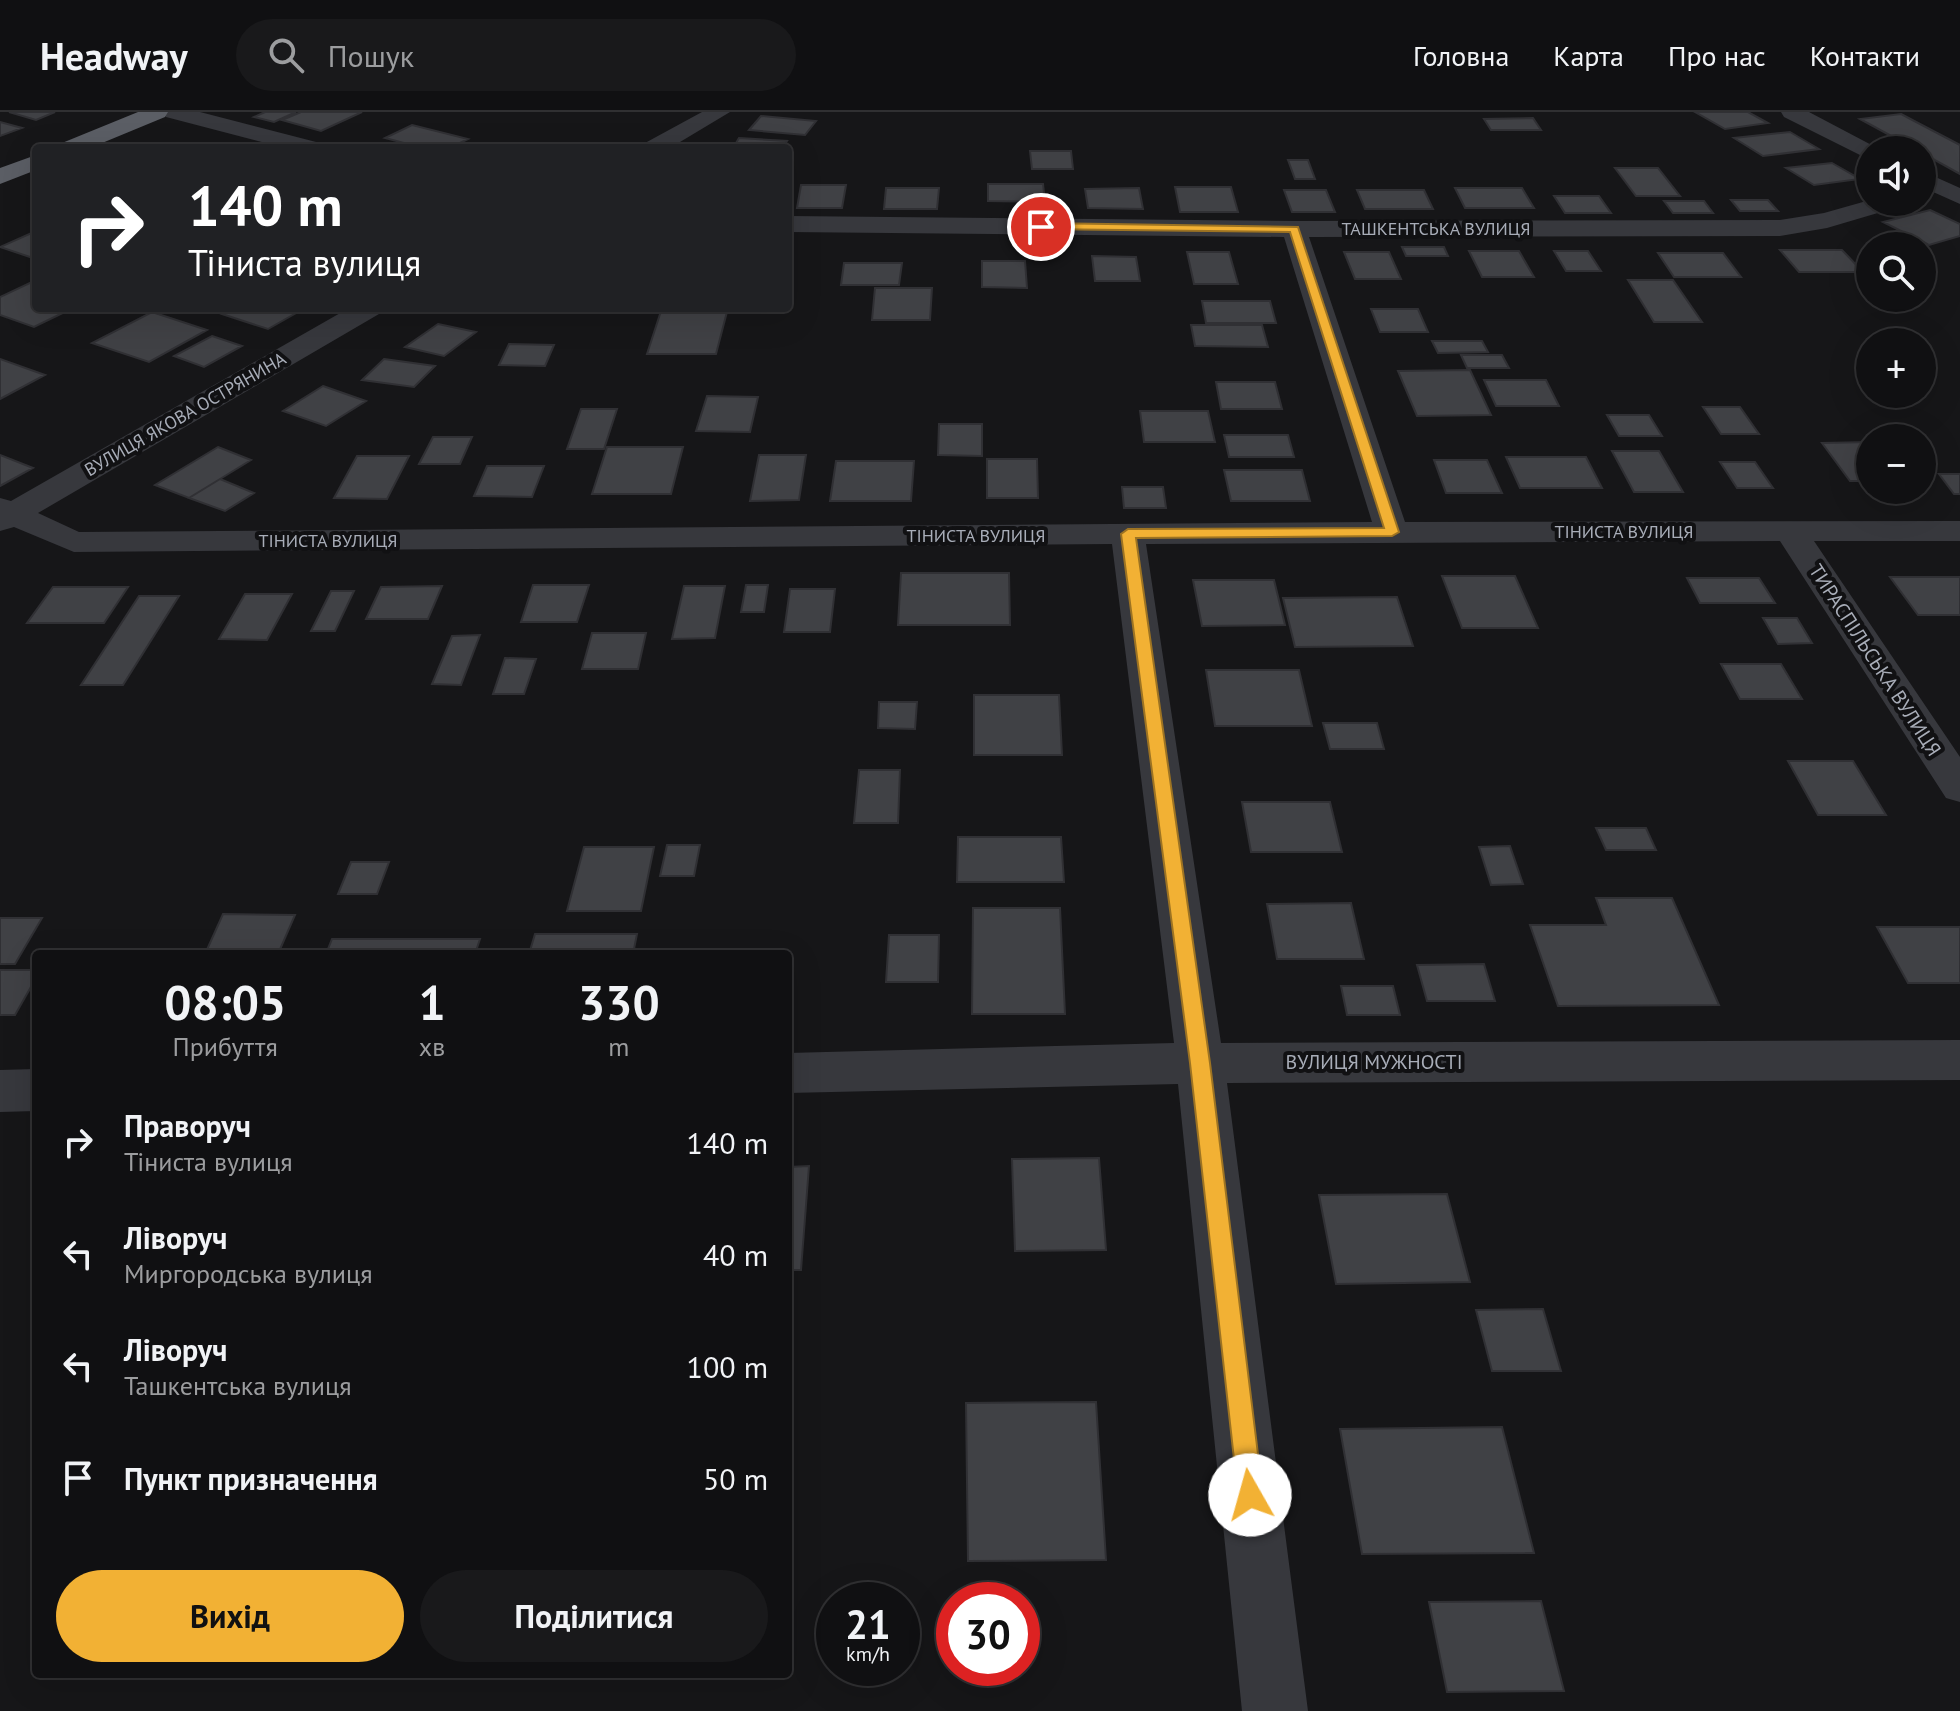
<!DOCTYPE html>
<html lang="uk">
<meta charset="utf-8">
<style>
body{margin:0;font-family:"PT Sans",sans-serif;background:#19191b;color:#f1f3f6;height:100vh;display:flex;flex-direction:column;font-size:30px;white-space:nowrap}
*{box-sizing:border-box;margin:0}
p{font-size:26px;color:#9c9d9f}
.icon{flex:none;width:44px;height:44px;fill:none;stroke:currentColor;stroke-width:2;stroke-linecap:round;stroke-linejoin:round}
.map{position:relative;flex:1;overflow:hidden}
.details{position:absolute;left:32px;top:838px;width:760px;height:728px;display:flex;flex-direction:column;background:#101012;border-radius:8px;box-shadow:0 8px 32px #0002,0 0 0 2px #303032}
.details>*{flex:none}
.banner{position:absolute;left:32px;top:32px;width:760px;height:168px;border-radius:8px;box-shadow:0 8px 32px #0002,0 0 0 2px #303032;background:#202124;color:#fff;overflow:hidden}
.controls{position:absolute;left:1856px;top:24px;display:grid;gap:16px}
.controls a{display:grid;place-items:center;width:80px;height:80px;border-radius:50%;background:#101012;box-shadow:0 8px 32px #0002,0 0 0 2px #303032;font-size:40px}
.speed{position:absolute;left:816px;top:1470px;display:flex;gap:16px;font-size:40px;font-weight:700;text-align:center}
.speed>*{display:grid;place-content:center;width:104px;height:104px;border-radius:50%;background:#101012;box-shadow:0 8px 32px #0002,0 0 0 2px #303032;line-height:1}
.speed small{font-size:20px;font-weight:400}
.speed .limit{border:12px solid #d22;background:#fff;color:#111}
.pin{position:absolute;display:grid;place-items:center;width:68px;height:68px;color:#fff;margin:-34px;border:4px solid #fff;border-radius:50%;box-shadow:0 2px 8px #0007}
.me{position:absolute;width:88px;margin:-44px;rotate:353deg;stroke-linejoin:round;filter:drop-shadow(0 0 6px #0008)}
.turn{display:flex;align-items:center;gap:28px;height:168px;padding:0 24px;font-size:36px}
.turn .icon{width:104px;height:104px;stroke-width:2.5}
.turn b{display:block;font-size:56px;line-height:68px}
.eta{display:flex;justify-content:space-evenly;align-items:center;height:136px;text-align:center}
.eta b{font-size:48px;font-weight:700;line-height:56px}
.primary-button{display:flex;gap:16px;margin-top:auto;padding:16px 24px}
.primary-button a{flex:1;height:92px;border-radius:48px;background:#f2b134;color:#111;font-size:32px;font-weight:700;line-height:92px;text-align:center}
.primary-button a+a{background:#19191b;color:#f1f3f6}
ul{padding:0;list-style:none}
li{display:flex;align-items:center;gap:24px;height:112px;padding:0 24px}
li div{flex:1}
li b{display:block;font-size:30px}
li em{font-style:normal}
header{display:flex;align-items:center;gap:48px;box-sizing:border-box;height:112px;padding:0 40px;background:#101012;border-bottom:2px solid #303032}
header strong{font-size:38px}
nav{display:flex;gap:44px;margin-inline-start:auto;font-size:28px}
.search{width:560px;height:72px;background:#19191b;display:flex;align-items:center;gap:20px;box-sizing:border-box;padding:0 28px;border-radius:44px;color:#9c9d9f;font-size:30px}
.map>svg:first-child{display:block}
</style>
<header>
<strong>Headway</strong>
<div class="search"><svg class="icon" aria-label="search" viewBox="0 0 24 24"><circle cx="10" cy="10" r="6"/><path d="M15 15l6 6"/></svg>Пошук</div>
<nav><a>Головна</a><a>Карта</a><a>Про нас</a><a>Контакти</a></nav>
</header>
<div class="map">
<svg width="1960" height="1599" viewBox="0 0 1960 1599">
<rect width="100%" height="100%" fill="#161618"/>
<path fill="#404145" stroke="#303034" stroke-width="2" d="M9 0H55L36 8Z
M265 0H296L274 10 254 5Z
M301 0H362L321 19 282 8Z
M1695 0H1748L1768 11 1725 17Z
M1901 2 1960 33V62L1922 41V38H1917L1860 7Z
M761 4 816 9 805 23 749 18Z
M1533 6 1541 18H1491L1484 7Z
M0 10 22 16 0 24Z
M412 13 468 27 450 36H423L385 26Z
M1790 20 1819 37 1763 44 1734 26Z
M739 26 787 29 782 36H733Z
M1030 39H1071L1073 57H1032Z
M1288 48H1308L1315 67H1295Z
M1832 51 1860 67 1814 73 1786 56Z
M1615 56H1658L1680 84H1636Z
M988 72H1043L1045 90 988 89Z
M801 73H846L842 96H797Z
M1175 75H1231L1238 100H1180Z
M886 76H939L937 97H884Z
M1139 76 1143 97 1088 96 1085 77Z
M1455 76H1522L1534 96H1465Z
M1284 78H1326L1335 100H1292Z
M1357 78H1424L1433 97H1365Z
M1554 84H1599L1611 101H1565Z
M1731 88H1768L1778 99H1740Z
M1664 89H1704L1713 101H1673Z
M1930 98 1960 112V124L1929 133 1883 110Z
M36 119V147L0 135Z
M1402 135H1444L1448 144H1406Z
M1780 138H1842L1863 160H1799Z
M1469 139H1519L1534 165H1482Z
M1554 139H1588L1601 159H1566Z
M1187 140H1229L1238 172H1194Z
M1344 140H1389L1401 167H1355Z
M1658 141H1723L1741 165H1674Z
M1092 144 1136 145 1140 169H1095Z
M982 149H1025L1027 176 982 175Z
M844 151H902L899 173H841Z
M36 168V196H73L34 215 0 203V185Z
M1628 168H1673L1702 210H1654Z
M875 176H932L930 208H872Z
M1202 189H1270L1276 211H1206Z
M235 196H305L268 217 222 202Z
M662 196H728L716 242H647Z
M1371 197H1418L1428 220H1380Z
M152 200 207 218 149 250 92 231Z
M438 212 476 220 444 244 405 235Z
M1191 213H1262L1268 235 1195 234Z
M212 224 242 234 204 255 174 244Z
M1432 229H1482L1488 240 1438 241Z
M509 232 554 233 545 254 499 253Z
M1461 243H1502L1509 256H1467Z
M0 247 45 263 0 287Z
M384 247 435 254 414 275 362 268Z
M1470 258 1491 303 1417 304 1398 259Z
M1484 268H1546L1559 294H1496Z
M1216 270H1275L1282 297H1221Z
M323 274 366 289 326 314 283 299Z
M707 284 758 285 750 320 696 319Z
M1703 295H1740L1759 322H1721Z
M581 297H617L604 337H567Z
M1140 299H1208L1215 330H1144Z
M1607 303H1649L1662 324H1619Z
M939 312H982V344L938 343Z
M1224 323H1288L1294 345H1229Z
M433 325H472L460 352H419Z
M1870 330V369H1850L1822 331Z
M218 335 251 348 189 386 155 373Z
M607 335H683L671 382H592Z
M1612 339H1659L1683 380H1634Z
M0 343 33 356 0 374Z
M759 343H806L799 388 750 389Z
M357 344H409L387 387 334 386Z
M1506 345H1586L1602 376H1520Z
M987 347H1037L1038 386H987Z
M1434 348H1487L1502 381H1446Z
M836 349H914L911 389H830Z
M1720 350H1755L1773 376H1737Z
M487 354H544L532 385 474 384Z
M1224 358H1302L1310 389H1231Z
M1939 362H1960V382H1954Z
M220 367 254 381 225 399 189 386Z
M1122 375H1163L1166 396H1124Z
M901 461H1009L1010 513H898Z
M1442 464H1515L1538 516H1462Z
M1890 465H1960V503H1918Z
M1687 466H1759L1775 491H1700Z
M1193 468H1274L1285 513 1202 514Z
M533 473H589L577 510H521Z
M746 473H768L764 500H741Z
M442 474 428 507H366L381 475Z
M684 474H725L715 526 672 527Z
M53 475H128L104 511H27Z
M790 477H835L830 520H784Z
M331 479H354L335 519H311Z
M245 482H292L267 528 219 527Z
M139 484H179L123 573H81Z
M1397 485 1413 534 1295 535 1283 486Z
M1763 506H1797L1812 531 1778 532Z
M592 521H646L638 557H582Z
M480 523 461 573 432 572 452 524Z
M505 546 536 547 524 582H493Z
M1721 552H1781L1802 587H1740Z
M1206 558H1299L1312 614H1215Z
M974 583H1059L1062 643H974Z
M879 590H917L915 617 878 616Z
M1323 611H1377L1384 637H1330Z
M1788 649H1853L1886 703H1818Z
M859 658H900L898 711H854Z
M1242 690H1330L1342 740H1251Z
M1596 716H1646L1656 738H1606Z
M958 725H1061L1064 770H957Z
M667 733H700L694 764H660Z
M1510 734 1523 772 1491 773 1479 735Z
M584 735H654L641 799H567Z
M351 750H389L377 782H338Z
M1596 786H1672L1719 893 1558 894 1530 813H1606Z
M1351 791 1364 847H1277L1267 792Z
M973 796H1060L1065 902H972Z
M223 802 295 803 278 842H205Z
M0 806H42L15 852H0Z
M1877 815H1960V871H1908Z
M535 822H637L633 842H529Z
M889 823H939L938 870H886Z
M332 827H480L475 842H326Z
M1484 852 1495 889H1427L1417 853Z
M0 858H36V866L15 903H0Z
M1341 874H1393L1400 903H1347Z
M1099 1046 1106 1138 1015 1139 1012 1047Z
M809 1054 801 1158H788V1055Z
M1447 1082 1470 1170 1336 1172 1319 1083Z
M1543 1197 1561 1259H1492L1476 1198Z
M1096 1290 1106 1448 968 1449 966 1291Z
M1502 1315 1534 1441 1362 1442 1340 1317Z
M1541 1489 1564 1579 1447 1580 1429 1490Z"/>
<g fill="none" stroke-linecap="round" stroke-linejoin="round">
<path fill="#37383d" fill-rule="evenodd" d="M163 0H200L320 31 324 36H285L166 5Z
M702 0H730L670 36H641L645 31Z
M1781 0H1809L1881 38H1870V46L1862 44 1784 5Z
M1922 59 1960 76V92L1922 75Z
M1870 88 1901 90 1898 95 1827 116 1780 124 1309 125 1405 410 1960 409V429H1814L1960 645V690L1946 686 1780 429 1146 432 1221 931 1960 928V968L1227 971 1308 1599H1242L1178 972 788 981V941L1174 931 1112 432 74 440 14 415 0 419V386L11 389 349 196H383L379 202 38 401 79 420 1372 410 1284 125 788 120V104L1294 109 1780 108 1824 101Z
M36 957V999L0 1000V958Z"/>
<path fill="#5b5e65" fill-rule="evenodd" d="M138 0H168L165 5 90 36H58L62 31Z
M36 43V58L0 72V56Z"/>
</g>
<path fill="#f2b134" stroke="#9d7322" stroke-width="2" d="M1041 111 1298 115 1399 420 1392 424 1136 426 1210 951 1263 1383 1259 1392 1250 1395 1241 1392 1238 1383 1190 951 1121 422 1128 417 1384 416 1290 120 1037 117V112Z"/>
<g text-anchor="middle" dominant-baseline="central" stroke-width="8" stroke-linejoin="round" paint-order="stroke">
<g font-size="18" fill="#a8adb8" stroke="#111113">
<text x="1436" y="116">ТАШКЕНТСЬКА ВУЛИЦЯ</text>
<text transform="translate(185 302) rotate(-30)">ВУЛИЦЯ ЯКОВА ОСТРЯНИНА</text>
<text x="1624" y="419">ТІНИСТА ВУЛИЦЯ</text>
<text x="976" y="423">ТІНИСТА ВУЛИЦЯ</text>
<text x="328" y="428">ТІНИСТА ВУЛИЦЯ</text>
</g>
<g font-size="20" fill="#a8adb8" stroke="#111113">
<text transform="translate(1875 548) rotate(57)">ТИРАСПІЛЬСЬКА ВУЛИЦЯ</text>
<text x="1374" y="950">ВУЛИЦЯ МУЖНОСТІ</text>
</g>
</g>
</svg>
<div class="controls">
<a><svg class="icon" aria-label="sound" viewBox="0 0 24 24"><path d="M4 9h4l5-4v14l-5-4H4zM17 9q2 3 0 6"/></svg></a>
<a><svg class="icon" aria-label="search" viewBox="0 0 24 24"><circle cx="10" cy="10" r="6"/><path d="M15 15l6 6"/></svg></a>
<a>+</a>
<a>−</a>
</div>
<div class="speed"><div>21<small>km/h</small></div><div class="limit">30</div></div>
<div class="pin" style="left:1041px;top:115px;background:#d93025"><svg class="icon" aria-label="arrive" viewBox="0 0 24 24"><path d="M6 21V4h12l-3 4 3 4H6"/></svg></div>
<svg class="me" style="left:1250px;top:1383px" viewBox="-20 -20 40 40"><circle r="19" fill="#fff"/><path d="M0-13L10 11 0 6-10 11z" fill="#f2b134"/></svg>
<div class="banner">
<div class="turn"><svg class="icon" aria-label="right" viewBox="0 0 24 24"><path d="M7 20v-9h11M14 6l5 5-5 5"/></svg><div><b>140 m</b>Тіниста вулиця</div></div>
</div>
<section class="details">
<div class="eta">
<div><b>08:05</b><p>Прибуття</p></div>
<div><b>1</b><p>хв</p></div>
<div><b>330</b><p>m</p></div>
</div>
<ul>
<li><svg class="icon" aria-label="right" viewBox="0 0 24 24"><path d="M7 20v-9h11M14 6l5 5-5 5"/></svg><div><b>Праворуч</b><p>Тіниста вулиця</p></div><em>140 m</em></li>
<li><svg class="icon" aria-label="left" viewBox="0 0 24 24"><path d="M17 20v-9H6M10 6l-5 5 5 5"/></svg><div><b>Ліворуч</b><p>Миргородська вулиця</p></div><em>40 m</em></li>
<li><svg class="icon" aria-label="left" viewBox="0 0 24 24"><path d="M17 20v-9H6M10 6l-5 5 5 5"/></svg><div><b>Ліворуч</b><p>Ташкентська вулиця</p></div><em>100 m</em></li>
<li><svg class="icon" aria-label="arrive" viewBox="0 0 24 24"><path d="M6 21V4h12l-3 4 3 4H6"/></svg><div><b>Пункт призначення</b></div><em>50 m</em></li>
</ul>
<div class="primary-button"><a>Вихід</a><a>Поділитися</a></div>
</section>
</div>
